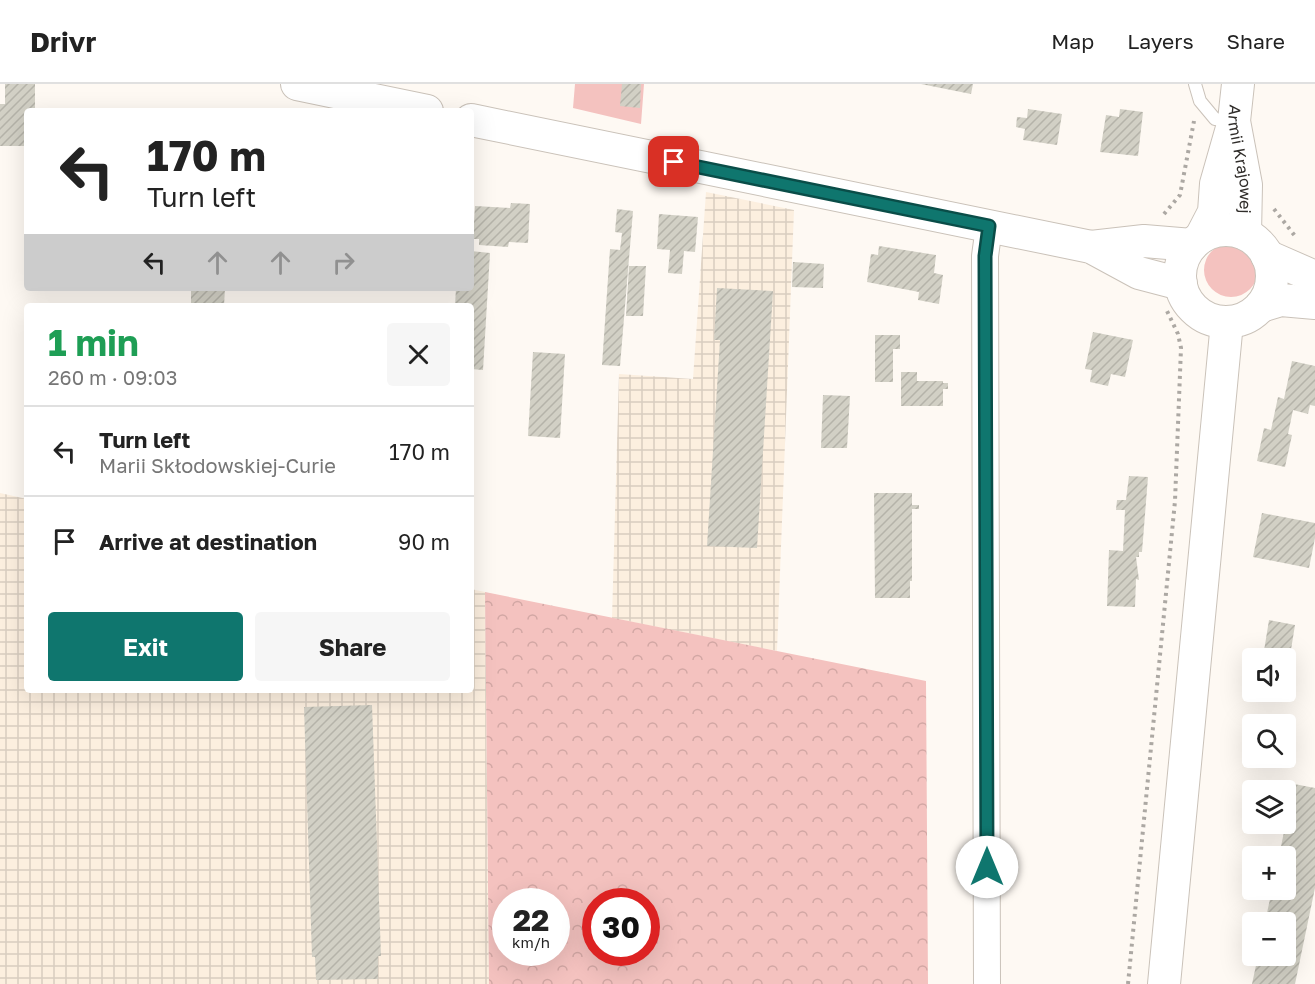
<!DOCTYPE html>
<meta charset="utf-8">
<style>
body{margin:0;font-family:"Golos Text",sans-serif;background:#f6f6f6;color:#222;height:100vh;display:flex;flex-direction:column;font-size:22px;white-space:nowrap}
*{box-sizing:border-box;margin:0}
p{font-size:20px;color:#767676}
.icon{flex:none;width:33px;height:33px;fill:none;stroke:currentColor;stroke-width:2;stroke-linecap:round;stroke-linejoin:round}
.map{position:relative;flex:1;overflow:hidden}
.panel{position:absolute;left:24px;top:219px;width:450px;height:390px;display:flex;flex-direction:column;background:#fff;border-radius:6px;box-shadow:0 6px 24px #0002}
.panel>*{flex:none}
.hud{position:absolute;left:24px;top:24px;width:450px;height:183px;border-radius:6px;box-shadow:0 6px 24px #0002;background:#fff;color:#222;overflow:hidden}
.fabs{position:absolute;left:1242px;top:564px;display:grid;gap:12px}
.fabs a{display:grid;place-items:center;width:54px;height:54px;border-radius:6px;background:#fff;box-shadow:0 6px 24px #0002;font-size:30px}
.speed{position:absolute;left:492px;top:804px;display:flex;gap:12px;font-size:30px;font-weight:700;text-align:center}
.speed>*{display:grid;place-content:center;width:78px;height:78px;border-radius:50%;background:#fff;box-shadow:0 6px 24px #0002;line-height:1}
.speed small{font-size:15px;font-weight:400}
.speed .limit{border:9px solid #d22;background:#fff;color:#111}
.pin{position:absolute;display:grid;place-items:center;width:51px;height:51px;color:#fff;margin:-26px;border-radius:12px;box-shadow:0 3px 9px #0006}
.me{position:absolute;width:66px;margin:-33px;rotate:0deg;stroke-linejoin:round;filter:drop-shadow(0 0 4px #0008)}
.turn{display:flex;align-items:center;gap:21px;height:126px;padding:0 24px;font-size:27px}
.turn .icon{width:78px;height:78px;stroke-width:2.5}
.turn b{display:block;font-size:42px;line-height:51px}
.lanes{display:flex;align-items:center;height:57px;padding:0 24px;background:#0003;justify-content:center;gap:30px;direction:ltr}
.lanes .off{opacity:.35}
.round{display:grid;place-items:center;flex:none;width:63px;height:63px;border-radius:6px;background:#f6f6f6}
.overview{display:flex;align-items:center;justify-content:space-between;height:102px;padding:0 24px}
h1{font-size:36px;font-weight:700;line-height:45px;color:#1e9e55}
.button{display:flex;gap:12px;margin-top:auto;padding:12px 24px}
.button a{flex:1;height:69px;border-radius:6px;background:#0f766e;color:#fff;font-size:24px;font-weight:700;line-height:69px;text-align:center}
.button a+a{background:#f6f6f6;color:#222}
ul{padding:0;list-style:none}
li{display:flex;align-items:center;gap:18px;height:90px;padding:0 24px;border-top:2px solid #e0e0e0}
li div{flex:1}
li b{display:block;font-size:22px}
li em{font-style:normal}
header{display:flex;align-items:center;gap:36px;box-sizing:border-box;height:84px;padding:0 30px;background:#fff;border-bottom:2px solid #e0e0e0}
header strong{font-size:28px}
nav{display:flex;gap:33px;margin-inline-start:auto;font-size:21px}
.map>svg:first-child{display:block}
</style>
<header>
<strong>Drivr</strong>
<nav><a>Map</a><a>Layers</a><a>Share</a></nav>
</header>
<div class="map">
<svg width="1315" height="900" viewBox="0 0 1315 900">
<defs>
<pattern id="industrial-grid" width="8" height="8" patternUnits="userSpaceOnUse" patternTransform="scale(1.5)"><rect width="8" height="8" fill="#fcefdf"/><path d="M0 4h8M4 0v8" fill="none" stroke="#d8cdc0"/></pattern>
<pattern id="forest-crowns" width="20" height="18" patternUnits="userSpaceOnUse" patternTransform="scale(1.5)"><rect width="20" height="18" fill="#f4c2bf"/><path d="M2 6a3 3 0 1 1 6 0M12 15a3 3 0 1 1 6 0" fill="none" stroke="#d2a7a4"/></pattern>
<pattern id="building-hatch" width="6" height="6" patternUnits="userSpaceOnUse" patternTransform="scale(1.5)"><rect width="6" height="6" fill="#d2d0c5"/><path d="M-1 1l2-2M0 6l6-6M5 7l2-2" fill="none" stroke="#b5b3a9"/></pattern>
</defs>
<rect width="100%" height="100%" fill="#fef9f3"/>
<path fill="url(#industrial-grid)" d="M706 108 794 126 777 567 612 534 619 290 693 295Z
M0 409 27 415V606H471V505L485 508 489 900H0Z"/>
<path fill="#f4c2bf" d="M575 0H644L641 40 573 24Z
M1204 186a27 27 0 1 1 54 0a27 27 0 1 1-54 0Z"/>
<path fill="url(#forest-crowns)" fill-rule="evenodd" d="M485 508 926 597 928 900H489ZM506 818H556V868H506ZM596 818H646V868H596Z"/>
<path fill="url(#building-hatch)" d="M5 0H35V27H27V62H0V20H5Z
M622 0H641L640 24 620 22Z
M921 0H973L971 10Z
M1028 25 1062 30 1057 61 1023 56 1025 45 1016 43 1017 33 1027 34Z
M1120 25 1143 28 1138 72 1100 68 1106 31 1119 33Z
M511 119 530 120 528 159 509 158 508 163 479 161V155H473L475 122 510 124Z
M617 125 633 127 620 282 602 281 610 165 620 166 622 149 615 148Z
M659 130 698 133 695 168 684 167 682 190 668 189 670 166 657 165Z
M879 162 936 171 934 189 943 191 939 220 918 216 919 208 867 198 871 170 878 171Z
M471 167 490 169 483 286 471 285V222H455L456 204H471Z
M793 178 824 180 823 204 792 203Z
M629 182H646L643 232H626Z
M191 204H225L224 222H191Z
M717 204 773 207 757 464 707 462 720 256H714Z
M1093 248 1133 256 1125 293 1111 290 1108 302 1090 298 1092 286 1085 285Z
M875 251H900V265H893V298H875Z
M533 268 565 270 560 354 528 352Z
M1292 277 1315 282V322L1310 321 1308 330 1293 326 1288 350 1292 351 1285 383 1257 377 1264 344 1271 346 1278 313 1284 315Z
M901 288H917V297H943V299H948V305H943V322H901Z
M823 311 850 312 847 364H821Z
M1129 392 1148 393 1142 468H1139V473H1136L1139 496 1136 495 1135 523 1107 522 1109 466 1123 467 1125 426H1116L1117 416H1126Z
M874 409H912V421H919V425H912V497H910V514H875Z
M1262 429 1315 439V454L1309 484 1253 473Z
M1269 536 1295 541 1289 578H1286V574L1263 573Z
M372 621 381 872H378V895L316 896 315 873H312L304 623Z
M1294 700 1315 704V804L1295 900H1252L1258 872H1286V838H1265L1272 806H1286V772H1279Z"/>
<g fill="none" stroke-linecap="round" stroke-linejoin="round">
<defs>
<path id="service" d="M1195 0 1200 17 1215 35 1233 37"/>
<path id="minor" d="M987 900 985 172 989 143"/>
<g id="tertiary">
<path d="M297 0 427 27"/>
<path id="s1" d="M1238 0 1234 37 1246 101 1245 150"/>
<path d="M471 36 1091 163 1139 189 1181 200"/>
<circle cx="1226" cy="192" r="46"/>
<path d="M1201 153 1214 128 1216 100 1232 44"/>
<path d="M1091 163 1144 157 1192 161"/>
<path d="M1267 172 1315 193"/>
<path d="M1261 222 1281 216 1315 219"/>
<path d="M1164 900 1227 238"/>
</g>
</defs>
<use href="#service" stroke="#cac2b9" stroke-width="14"/>
<use href="#minor" stroke="#cac2b9" stroke-width="28"/>
<use href="#tertiary" stroke="#cac2b9" stroke-width="34"/>
<path stroke="#aca8a3" stroke-width="4" stroke-dasharray="3 4.5" stroke-linecap="butt" d="M1274 125 1295 152
M1164 130 1180 111 1194 37
M1128 900 1175 417 1181 264 1178 250 1166 225"/>
<use href="#service" stroke="#fff" stroke-width="12"/>
<use href="#minor" stroke="#fff" stroke-width="26"/>
<use href="#tertiary" stroke="#fff" stroke-width="32"/>
</g>
<g fill="none" stroke-linecap="round" stroke-linejoin="round">
<defs>
<path id="route" d="M674 78 989 142 985 172 987 783"/>
</defs>
<use href="#route" stroke="#0a4d48" stroke-width="15"/>
<use href="#route" stroke="#0f766e" stroke-width="10"/>
</g>
<g text-anchor="middle" dominant-baseline="central" stroke-width="4.5" stroke-linejoin="round" paint-order="stroke">
<g font-size="16" fill="#302d2a" stroke="#fef9f3">
<text stroke="none"><textPath href="#s1" startOffset="76">Armii Krajowej</textPath></text>
</g>
</g>
</svg>
<div class="fabs">
<a><svg class="icon" aria-label="sound" viewBox="0 0 24 24"><path d="M4 9h4l5-4v14l-5-4H4zM17 9q2 3 0 6"/></svg></a>
<a><svg class="icon" aria-label="search" viewBox="0 0 24 24"><circle cx="10" cy="10" r="6"/><path d="M15 15l6 6"/></svg></a>
<a><svg class="icon" aria-label="layers" viewBox="0 0 24 24"><path d="M12 4l9 5-9 5-9-5zM3 14l9 5 9-5"/></svg></a>
<a>+</a>
<a>−</a>
</div>
<div class="speed"><div>22<small>km/h</small></div><div class="limit">30</div></div>
<div class="pin" style="left:674px;top:78px;background:#d93025"><svg class="icon" aria-label="arrive" viewBox="0 0 24 24"><path d="M6 21V4h12l-3 4 3 4H6"/></svg></div>
<svg class="me" style="left:987px;top:783px" viewBox="-20 -20 40 40"><circle r="19" fill="#fff"/><path d="M0-13L10 11 0 6-10 11z" fill="#0f766e"/></svg>
<div class="hud">
<div class="turn"><svg class="icon" aria-label="left" viewBox="0 0 24 24"><path d="M17 20v-9H6M10 6l-5 5 5 5"/></svg><div><b>170 m</b>Turn left</div></div>
<div class="lanes"><svg class="icon" aria-label="left" viewBox="0 0 24 24"><path d="M17 20v-9H6M10 6l-5 5 5 5"/></svg><svg class="icon off" aria-label="ahead" viewBox="0 0 24 24"><path d="M12 20V5M6 11l6-6 6 6"/></svg><svg class="icon off" aria-label="ahead" viewBox="0 0 24 24"><path d="M12 20V5M6 11l6-6 6 6"/></svg><svg class="icon off" aria-label="right" viewBox="0 0 24 24"><path d="M7 20v-9h11M14 6l5 5-5 5"/></svg></div>
</div>
<section class="panel">
<div class="overview"><div><h1>1 min</h1><p>260 m · 09:03</p></div><a class="round"><svg class="icon" aria-label="close" viewBox="0 0 24 24"><path d="M6 6l12 12M18 6L6 18"/></svg></a></div>
<ul>
<li><svg class="icon" aria-label="left" viewBox="0 0 24 24"><path d="M17 20v-9H6M10 6l-5 5 5 5"/></svg><div><b>Turn left</b><p>Marii Skłodowskiej-Curie</p></div><em>170 m</em></li>
<li><svg class="icon" aria-label="arrive" viewBox="0 0 24 24"><path d="M6 21V4h12l-3 4 3 4H6"/></svg><div><b>Arrive at destination</b></div><em>90 m</em></li>
</ul>
<div class="button"><a>Exit</a><a>Share</a></div>
</section>
</div>
